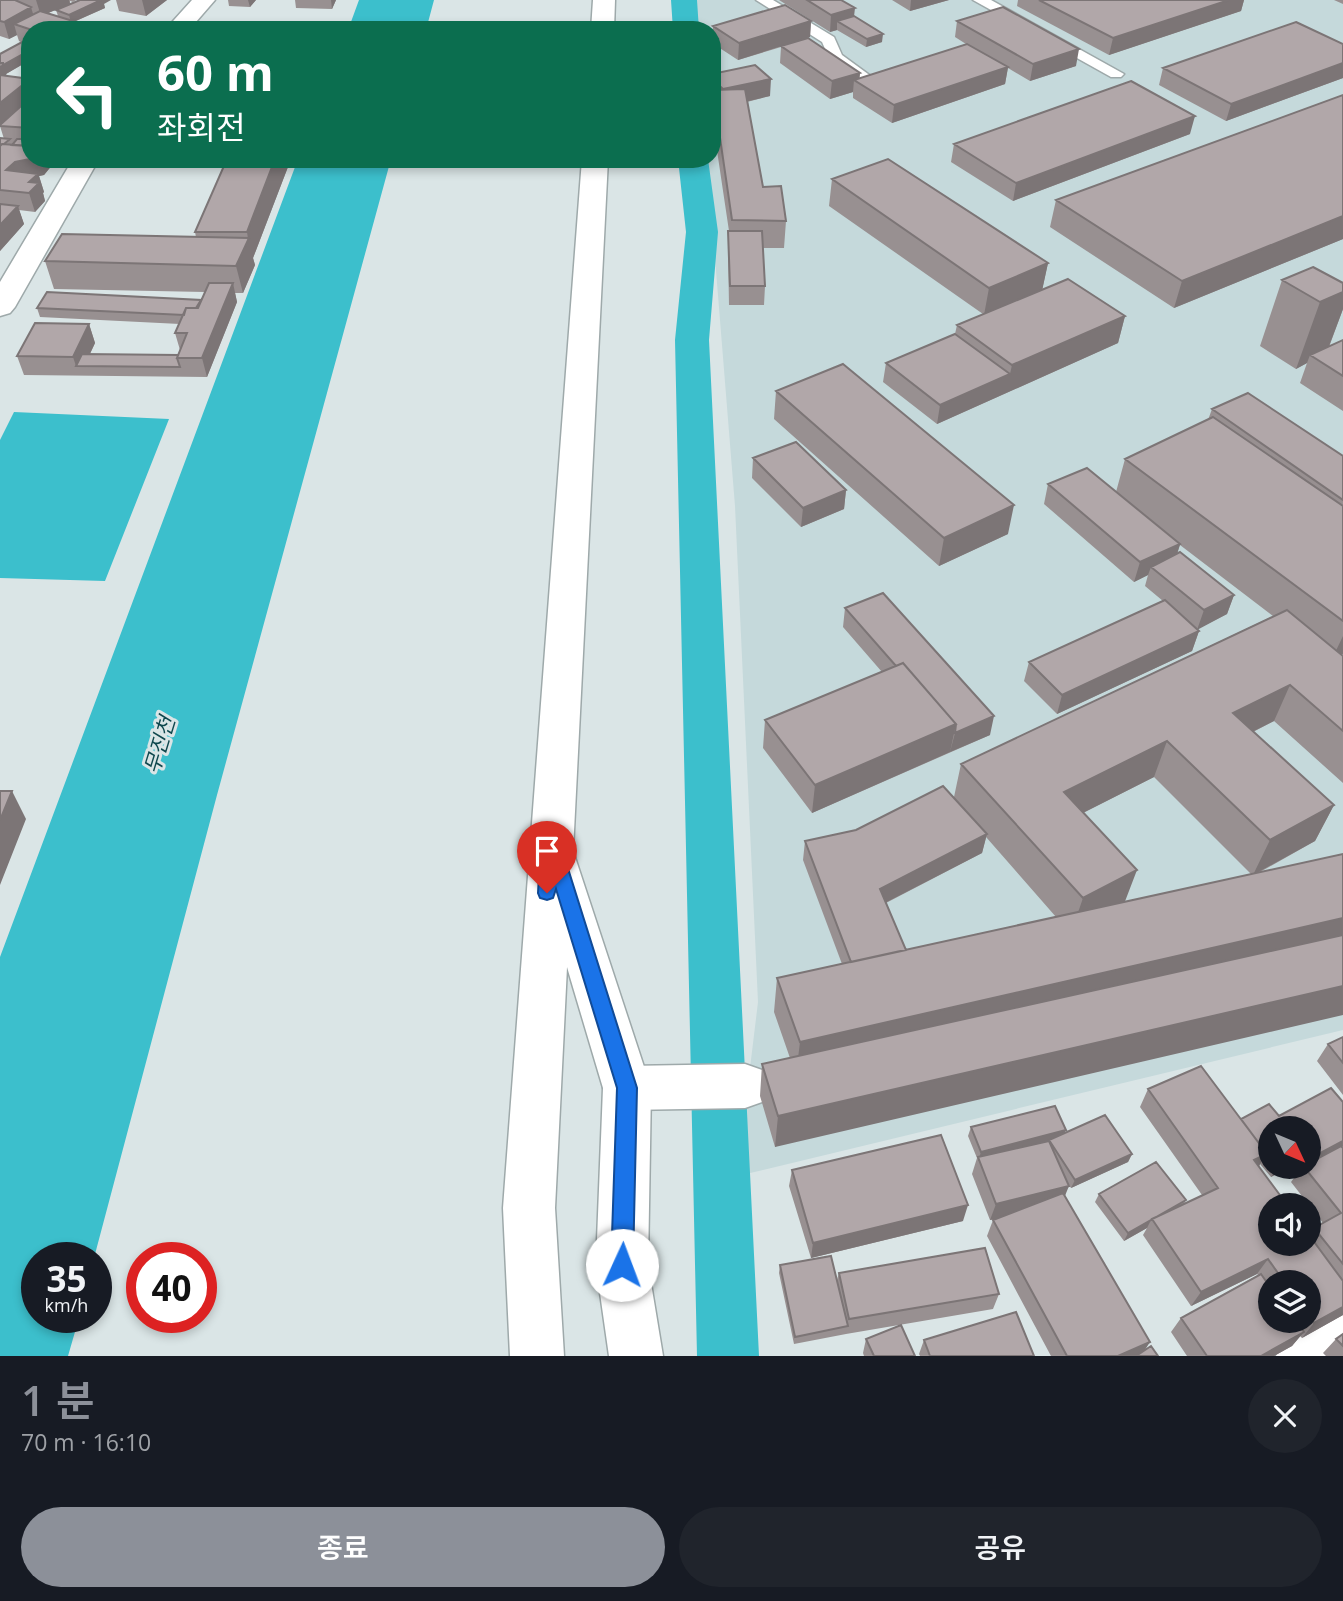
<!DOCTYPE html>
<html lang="ko">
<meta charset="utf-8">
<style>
body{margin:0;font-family:"Open Sans","Noto Sans KR",sans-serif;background:#20242c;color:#f1f3f6;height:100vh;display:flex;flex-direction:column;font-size:26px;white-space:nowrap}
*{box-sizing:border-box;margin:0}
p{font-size:23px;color:#9ea1a6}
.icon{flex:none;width:38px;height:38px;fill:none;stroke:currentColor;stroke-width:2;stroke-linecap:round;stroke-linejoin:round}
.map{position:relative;height:1356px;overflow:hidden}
.drawer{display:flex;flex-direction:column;background:#171b24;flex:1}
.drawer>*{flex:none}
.hud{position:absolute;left:21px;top:21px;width:700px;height:147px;border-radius:28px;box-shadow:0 4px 10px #0003;background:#0b6e4f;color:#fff;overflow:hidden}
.needle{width:46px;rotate:134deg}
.controls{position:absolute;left:1258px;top:1116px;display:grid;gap:14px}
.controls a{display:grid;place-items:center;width:63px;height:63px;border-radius:50%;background:#171b24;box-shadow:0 4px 10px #0003;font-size:35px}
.speed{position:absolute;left:21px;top:1242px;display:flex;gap:14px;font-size:35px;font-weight:700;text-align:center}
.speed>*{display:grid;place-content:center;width:91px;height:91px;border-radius:50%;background:#171b24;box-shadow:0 4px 10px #0003;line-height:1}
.speed small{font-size:18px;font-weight:400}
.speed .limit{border:10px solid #d22;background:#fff;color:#111}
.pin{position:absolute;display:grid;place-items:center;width:60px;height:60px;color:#fff;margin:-72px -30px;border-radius:50% 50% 50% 0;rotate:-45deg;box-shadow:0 0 7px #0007}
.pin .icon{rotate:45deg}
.me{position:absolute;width:77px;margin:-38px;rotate:2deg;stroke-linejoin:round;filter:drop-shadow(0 0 5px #0008)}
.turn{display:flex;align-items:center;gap:24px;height:147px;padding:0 21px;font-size:32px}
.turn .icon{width:91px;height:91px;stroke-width:2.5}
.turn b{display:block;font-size:49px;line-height:60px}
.round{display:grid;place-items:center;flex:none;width:74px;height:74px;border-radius:37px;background:#20242c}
.summary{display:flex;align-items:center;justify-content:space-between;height:119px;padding:0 21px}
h1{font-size:42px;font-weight:600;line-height:52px;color:#8c9099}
.button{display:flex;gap:14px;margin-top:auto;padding:14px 21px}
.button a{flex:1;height:80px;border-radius:42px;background:#8c9099;color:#fff;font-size:28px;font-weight:600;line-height:80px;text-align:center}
.button a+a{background:#20242c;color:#f1f3f6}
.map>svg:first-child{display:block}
</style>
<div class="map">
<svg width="1343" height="1356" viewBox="0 0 1343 1356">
<rect width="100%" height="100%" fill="#dae5e6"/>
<path fill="#c5d9db" d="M695 0H1343V1030L746 1174 743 1126 758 1002 735 506 707 159H712V30H698Z"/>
<path fill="#3cbfcc" d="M359 0H434L426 30H348Z
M298 159H391L217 795 94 1258H37V1318H79L68 1356H0V957Z
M14 412 169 419 105 581 0 578V440Z"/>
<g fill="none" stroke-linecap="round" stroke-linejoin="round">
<path fill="#3cbfcc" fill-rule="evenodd" d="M671 0H697L699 30H673Z
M678 159H708L718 232 709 340 759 1356H697L675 340 686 232Z"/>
<defs>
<path id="service" d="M756 0H773L834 37 842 55 879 82 876 85H866L830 60 822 42Z
M973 0H991L1124 74 1121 77H1111Z"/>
<path id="minor" d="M745 1064 762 1070 769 1086 762 1102 745 1108 627 1110 610 1104 603 1088 610 1072 627 1066Z
M1343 1296V1356H1276C1282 1342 1291 1321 1309 1321V1316L1324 1304Z"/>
<path id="tertiary" d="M192 0H215L189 30H165Z
M593 0H615L614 30H591Z
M73 159H99L15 307 10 313 0 316V282Z
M582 159H608L573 851 651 1088 648 1265 663 1356H609L596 1265 603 1088 567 967 555 1208 564 1356H510L503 1208Z"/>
</defs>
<use href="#service" stroke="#9ea9aa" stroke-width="3"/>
<use href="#minor" stroke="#9ea9aa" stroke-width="3"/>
<use href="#tertiary" stroke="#9ea9aa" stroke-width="3"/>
<use href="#service" fill="#fff" fill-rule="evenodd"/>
<use href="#minor" fill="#fff" fill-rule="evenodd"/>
<use href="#tertiary" fill="#fff" fill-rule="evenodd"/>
</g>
<path fill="#989091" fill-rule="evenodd" d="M0 0H76L73 2 70 1V4H104L105 8 76 21 85 30H30V60L6 74 7 76 30 79V159H57L44 175 39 176 44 192 43 193 45 201 35 212 19 210 24 224 0 251V138L4 139 0 126V54L21 42 19 41 17 35 9 39 0 36ZM67 5 56 10 58 16 48 13Z
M116 0H167L146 16 119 11Z
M228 0H256L250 7 229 6Z
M295 0H336L332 9 296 8Z
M779 0H841L854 16 882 42 866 47 837 30 830 32Z
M892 0H949L910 11Z
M1018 0H1244L1241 11 1109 55 1017 6Z
M1334 0H1343V4Z
M811 21 810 37 798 41 860 73 859 79 966 44 955 37 957 21 1076 66 1030 81 1008 68 1005 84 892 123 853 98V92L830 99 780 63 781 47 738 60 712 43 713 26Z
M1343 44V78L1226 121 1159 85 1163 68Z
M712 74 770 96 747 102 763 187 786 221 784 248H763L765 286 764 305H729L728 249 729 231 712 117Z
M1343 95V239L1174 308 1050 227 1056 200Z
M1190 134 1013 201 951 162 954 144Z
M227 159H291L253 258 255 265 243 293H235L237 302 207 377 24 375 17 356 89 324 95 343 90 354 178 355 180 350 175 333 180 324 40 317 37 308 201 301 205 292 54 289 45 261 196 237 195 232Z
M832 179 1048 263 1042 290 1125 316 1118 343 937 424 883 382 886 363 955 334 957 325 983 314 829 206Z
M1282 280 1343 283V309L1329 347 1343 340V411L1300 383 1307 363 1296 369 1260 346Z
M776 391 1008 534 939 566 774 419Z
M1212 409 1343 456V654L1341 655 1343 656V783L1274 721 1253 732 1334 805 1315 841 775 1147 760 1096 762 1064 790 1058 774 1012 777 978 842 964 803 860 805 841 856 830 954 797 961 764 1273 616 1180 545 1177 554 1234 595 1227 614 1197 629 1199 631 1192 651 1057 714 1024 681 1029 662 1163 601 1145 586 1148 575 1134 582 1044 504 1048 484 1116 492 1125 459 1208 420ZM1154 777 1251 874 1125 902 1083 813ZM986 837 1056 917 906 950 886 903 982 853Z
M753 458 846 490 844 509 801 527 752 478Z
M845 608 990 735 812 813 763 748 765 720 882 672 843 627Z
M1343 1037V1095L1317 1061 1328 1044Z
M1201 1066 1241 1119 1269 1104 1279 1116 1331 1088 1343 1102V1146L1342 1147 1343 1148V1315L1302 1338 1300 1336 1292 1346 1274 1356H1187L1171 1332 1181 1318 1258 1275 1257 1274 1191 1306 1143 1235 1147 1228 1124 1241 1095 1202 1099 1194 1156 1162 1186 1200 1184 1204 1202 1195 1140 1107 1148 1089ZM1270 1129H1309V1167H1302L1291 1182 1323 1223 1314 1228 1309 1235V1244H1270V1206H1288L1259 1167 1260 1164 1271 1177 1289 1167H1270ZM1270 1283H1309V1321H1270Z
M971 1127 1064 1133 1132 1154 1128 1162 1071 1188 1067 1182 1065 1196 1145 1350 1158 1356H1051L987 1236 993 1220 1000 1218 990 1220 972 1174 977 1158 968 1136Z
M792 1170 963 1221 811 1258 789 1186Z
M780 1265 837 1280 839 1273 999 1294 993 1309 846 1334 794 1344 779 1273Z
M1343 1334V1356H1326L1323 1353 1336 1339Z
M866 1339 915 1356H864L863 1353Z
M924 1340 1034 1356H920L919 1354Z"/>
<path fill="#7c7576" d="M36 0H69L70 4 41 16Z
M101 0H111L104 4 105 8 71 23 69 15Z
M142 0H167L146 16Z
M248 0H256L250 7Z
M331 0H336L332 9Z
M911 0H949L910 11Z
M1229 0H1244L1241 11 1109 55 1113 38Z
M31 7 36 24H14L17 35 9 39 4 22Z
M855 8 853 25 837 21V30L830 32 831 15Z
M811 21 810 37 738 60 739 43Z
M83 24 85 30H72Z
M883 34 882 42 866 47 867 39Z
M1079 49 1076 66 1030 81 1033 64Z
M30 50V60L6 74 8 81 0 88V66Z
M1343 63V78L1226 121 1231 104Z
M1008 67 1005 84 892 123 894 105Z
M860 73 859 83 854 80 853 92 830 99 832 81Z
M30 79V101L0 126V103Z
M771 79 770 96 723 107V89Z
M1195 116 1190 134 1013 201 1016 183Z
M30 159H57L44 175 39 176 44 192 43 193 45 201 35 212 29 193 6 170 15 162Z
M275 159H291L253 258 255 265 243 293 236 266 248 239 247 232Z
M18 206 24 224 0 251V225Z
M1343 216V239L1174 308 1182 281Z
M1048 263 1042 291 984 315 989 288Z
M233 283 237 302 207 377 202 358Z
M1343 292V309L1326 354 1310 355 1307 363 1296 369 1320 302Z
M1125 316 1118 343 937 424 940 405 1010 374 1012 365Z
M89 324 95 343 84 366H76L73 357Z
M846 490 844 509 801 527 803 508Z
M1014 505 1008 534 939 566 944 538Z
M1180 544 1174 564 1151 567 1148 575 1134 582 1140 562Z
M1234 595 1227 614 1197 630 1204 610Z
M1199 631 1192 651 1057 714 1062 695Z
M1343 636V654L1331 661Z
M1290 685 1274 721 1218 749 1233 713Z
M994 716 990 735 950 752 955 733Z
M956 724 950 752 812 813 815 785Z
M1167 741 1154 777 1053 828 1064 792Z
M12 791 26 819 0 885V820Z
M1334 805 1315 841 1253 875 1270 840Z
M987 834 982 853 877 907 880 889Z
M1137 870 1124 904 1071 933 1083 898Z
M1343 918V948L796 1075 800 1042Z
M1343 986V1015L775 1147 778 1116Z
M1066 1130 1062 1138 978 1161 981 1152Z
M1343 1141V1146L1309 1165 1313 1157Z
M1132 1154 1128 1162 1071 1188 1075 1180Z
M1267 1154 1256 1170 1254 1160Z
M1279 1167H1289L1271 1177 1276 1169Z
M1069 1186 1062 1203 990 1220 996 1204Z
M968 1205 963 1221 811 1258 813 1243Z
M1151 1220 1147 1228 1124 1241 1128 1233Z
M1268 1259 1257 1274 1191 1306 1201 1292Z
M1343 1307V1315L1302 1338 1314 1323Z
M1304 1332 1292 1346 1274 1356H1261Z
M1150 1342 1141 1356H1118Z"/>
<path fill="#b1a7a9" stroke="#7c7576" stroke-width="2" d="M0 0H15L31 7 4 22 0 21Z
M80 0H101L69 15 56 10Z
M807 0H841L855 8 831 15Z
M1039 0H1229L1113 38Z
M785 5 811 21 739 43 713 26Z
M1003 7 1079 49 1033 64 957 21Z
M40 11 83 24 72 30H32L14 24Z
M854 16 883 34 867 39 837 21Z
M1296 22 1343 44V63L1231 104 1163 68Z
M808 38 860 73 832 81 781 46Z
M22 42 30 44V50L3 65V63H0V54Z
M967 44 1008 67 894 105 854 80Z
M755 65 771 79 723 89 712 79V74Z
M0 75 30 79 0 103Z
M1131 81 1195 116 1016 183 954 144Z
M745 89 763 187 781 186 786 221 732 220 713 90Z
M1343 95V216L1182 281 1056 200Z
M30 98V128L0 126V125Z
M0 138 10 139 4 144H2L0 146Z
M17 139H30V146L12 145Z
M2 144 30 146V159L15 162 6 170 38 174 29 182 39 183 29 193 0 190V146Z
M227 159H275L247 232H195Z
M888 159 1048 263 989 288 832 179Z
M0 204 18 206 0 225Z
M728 231H762L765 286H730Z
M62 234 249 238 236 266 45 261Z
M1313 267 1343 283V292L1320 302 1282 280Z
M1068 279 1125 316 1012 365 957 325Z
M209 283H233L202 358H177L187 333H175L186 308H198Z
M47 292 201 300 196 308H186L184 315 37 308Z
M35 323 89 324 73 357 17 356Z
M955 334 1010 374 940 405 886 363Z
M1343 340V376L1310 355Z
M82 354 178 355 177 358 180 367 76 366Z
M843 364 1014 505 944 538 776 391Z
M1248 393 1343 456V500L1212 409Z
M1213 417 1343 506V621L1125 459Z
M796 442 846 490 803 508 753 458Z
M1087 468 1180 544 1140 562 1048 484Z
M1180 552 1234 595 1204 610 1151 567Z
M883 593 994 716 955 733 956 724 903 663 896 666 845 608Z
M1165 600 1199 631 1062 695 1029 662Z
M1287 610 1343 656V731L1290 685 1233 713 1334 805 1270 840 1167 741 1064 792 1137 870 1083 898 961 764Z
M903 663 956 724 815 785 765 720Z
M943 786 987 834 880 889 906 950 851 962 805 841 856 830Z
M0 791H12L0 820Z
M1343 854V918L800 1042 777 978Z
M1343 935V986L778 1116 762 1064Z
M1343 1037V1063L1328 1044Z
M1201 1066 1267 1154 1254 1160 1288 1206H1270V1244H1309V1235L1343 1281V1307L1314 1323 1309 1316V1283H1285L1268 1259 1201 1292 1152 1219 1218 1188 1148 1089Z
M1331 1088 1343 1102V1141L1313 1157 1309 1152V1129H1270V1162L1266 1156 1267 1154 1241 1119 1269 1104 1279 1116Z
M1055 1106 1066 1130 981 1152 971 1127Z
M1105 1115 1132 1154 1075 1180 1049 1140Z
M941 1135 968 1205 813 1243 792 1170Z
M1049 1141 1069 1186 996 1204 978 1157Z
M1341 1146 1343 1148V1264L1314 1228 1341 1213 1304 1167H1309V1163Z
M1156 1162 1186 1200 1128 1233 1099 1194Z
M1063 1193 1150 1342 1118 1356H1067L993 1220Z
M985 1248 999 1294 849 1319 839 1273Z
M831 1256 848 1326 795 1337 780 1265Z
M1261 1274 1270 1287V1321H1296L1304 1332 1261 1356H1207L1181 1318Z
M1016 1312 1034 1356H930L924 1340Z
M901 1325 915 1356H874L866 1339Z
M1343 1334V1346L1336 1339Z
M1151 1346 1158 1356H1136Z"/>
<path fill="#1a73e8" stroke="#114b97" stroke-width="2" d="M550 833 556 835 559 840 637 1088 633 1265 630 1272 622 1276 615 1272 611 1265 617 1088 556 889 553 898 547 900 540 898 538 893 541 840 544 835Z"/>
<g text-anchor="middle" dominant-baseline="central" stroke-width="6" stroke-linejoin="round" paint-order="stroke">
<g font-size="21" font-style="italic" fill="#0f484e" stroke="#dae5e6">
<text transform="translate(159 745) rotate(-73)">무진천</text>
</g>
</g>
</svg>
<div class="controls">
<a><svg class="needle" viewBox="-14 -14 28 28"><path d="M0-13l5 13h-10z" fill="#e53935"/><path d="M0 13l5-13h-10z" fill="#9ea1a6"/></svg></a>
<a><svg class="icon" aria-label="sound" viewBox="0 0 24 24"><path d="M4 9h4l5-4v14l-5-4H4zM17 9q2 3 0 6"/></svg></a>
<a><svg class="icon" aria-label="layers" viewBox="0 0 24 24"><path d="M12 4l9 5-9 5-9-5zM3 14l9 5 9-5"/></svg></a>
</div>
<div class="speed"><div>35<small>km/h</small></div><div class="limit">40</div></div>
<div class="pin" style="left:547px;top:893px;background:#d93025"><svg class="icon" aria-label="arrive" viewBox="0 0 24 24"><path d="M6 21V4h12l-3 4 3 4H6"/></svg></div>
<svg class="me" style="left:622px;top:1265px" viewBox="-20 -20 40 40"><circle r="19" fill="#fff"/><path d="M0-13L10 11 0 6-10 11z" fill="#1a73e8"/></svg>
<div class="hud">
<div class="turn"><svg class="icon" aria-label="left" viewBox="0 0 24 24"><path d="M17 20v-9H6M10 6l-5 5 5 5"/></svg><div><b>60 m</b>좌회전</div></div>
</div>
</div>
<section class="drawer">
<div class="summary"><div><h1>1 분</h1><p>70 m · 16:10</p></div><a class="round"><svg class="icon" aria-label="close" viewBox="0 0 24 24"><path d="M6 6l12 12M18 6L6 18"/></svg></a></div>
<div class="button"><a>종료</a><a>공유</a></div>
</section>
